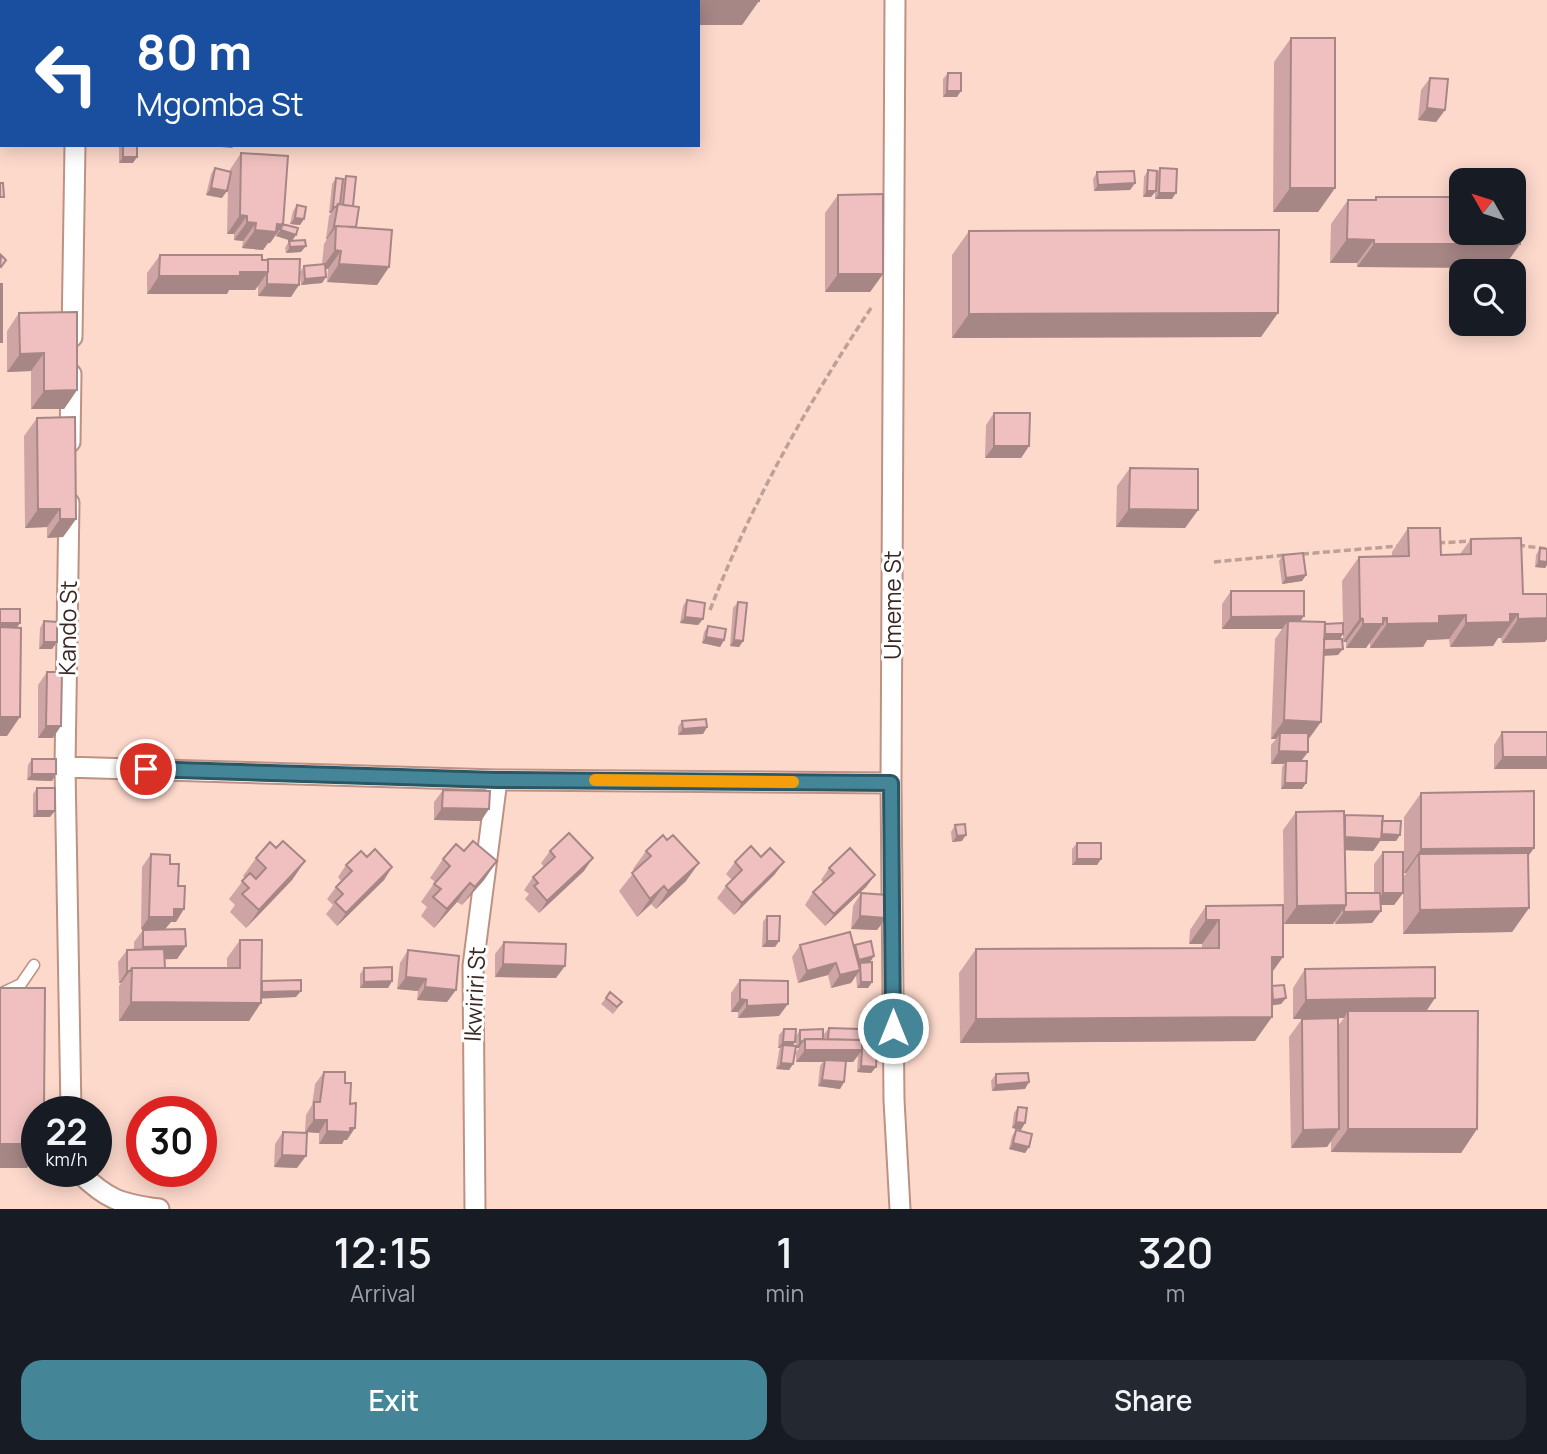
<!DOCTYPE html>
<style>
body{margin:0;font-family:Manrope,sans-serif;background:#242831;color:#f1f3f6;height:100vh;display:flex;flex-direction:column;font-size:26px;white-space:nowrap}
*{box-sizing:border-box;margin:0}
p{font-size:23px;color:#9ea1a6}
.icon{flex:none;width:38px;height:38px;fill:none;stroke:currentColor;stroke-width:2;stroke-linecap:round;stroke-linejoin:round}
.map{position:relative;height:1209px;overflow:hidden}
.details{display:flex;flex-direction:column;background:#171b24;flex:1}
.details>*{flex:none}
.top-card{position:absolute;left:0px;top:0px;width:700px;height:147px;box-shadow:0 4px 18px #0003;background:#1a4fa0;color:#fff;overflow:hidden}
.needle{width:46px;rotate:309deg}
.buttons{position:absolute;left:1449px;top:168px;display:grid;gap:14px}
.buttons a{display:grid;place-items:center;width:77px;height:77px;border-radius:14px;background:#171b24;box-shadow:0 4px 18px #0003;font-size:35px}
.speed{position:absolute;left:21px;top:1096px;display:flex;gap:14px;font-size:35px;font-weight:700;text-align:center}
.speed>*{display:grid;place-content:center;width:91px;height:91px;border-radius:50%;background:#171b24;box-shadow:0 4px 18px #0003;line-height:1}
.speed small{font-size:18px;font-weight:400}
.speed .limit{border:10px solid #d22;background:#fff;color:#111}
.pin{position:absolute;display:grid;place-items:center;width:60px;height:60px;color:#fff;margin:-30px;border:4px solid #fff;border-radius:50%;box-shadow:0 2px 7px #0007}
.me{position:absolute;width:77px;margin:-38px;rotate:0deg;stroke-linejoin:round;filter:drop-shadow(0 0 5px #0008)}
.turn{display:flex;align-items:center;gap:24px;height:147px;padding:0 21px;font-size:32px}
.turn .icon{width:91px;height:91px;stroke-width:2.5}
.turn b{display:block;font-size:49px;line-height:60px}
.eta{display:flex;justify-content:space-evenly;align-items:center;height:119px;text-align:center}
.eta b{font-size:42px;font-weight:600;line-height:49px}
.action{display:flex;gap:14px;margin-top:auto;padding:14px 21px}
.action a{flex:1;height:80px;border-radius:21px;background:#448598;color:#fff;font-size:28px;font-weight:600;line-height:80px;text-align:center}
.action a+a{background:#242831;color:#f1f3f6}
.map>svg:first-child{display:block}
</style>
<div class="map">
<svg width="1547" height="1209" viewBox="0 0 1547 1209">
<rect width="100%" height="100%" fill="#fdd9cc"/>
<g fill="none" stroke-linecap="round" stroke-linejoin="round">
<defs>
<path id="service" d="M0 994 21 984 34 965"/>
<path id="minor" d="M895 0 891 783 894 1100 900 1209
M77 2V0
M72 337 75 145
M70 442 71 374
M69 503 65 767 71 1111
M65 767 497 780 891 783
M78 1171C106 1199 120 1204 159 1209
M475 1209 473 966 497 780"/>
</defs>
<use href="#service" stroke="#bb9283" stroke-width="13"/>
<use href="#minor" stroke="#bb9283" stroke-width="23"/>
<path stroke="#bea096" stroke-width="3.5" stroke-dasharray="7 3.5" stroke-linecap="butt" d="M1438 543 1472 541
M1518 545 1547 549
M1302 554 1399 546
M1214 562 1287 555
M710 610C752 502 809 401 873 305"/>
<use href="#service" stroke="#fff" stroke-width="10"/>
<use href="#minor" stroke="#fff" stroke-width="19"/>
</g>
<path fill="#cea5a4" d="M278 0H332L329 2H278Z
M677 0H759L742 25 698 2H677Z
M1291 38 1335 188 1318 212H1273L1274 62Z
M948 73 957 97H943V79Z
M1430 78 1445 110 1436 122 1418 120 1421 90Z
M119 145H137L133 163H119Z
M241 153 292 241 301 252 286 253 285 248 289 241H292L276 236 277 233 270 243H268L263 250 242 248 243 241 234 240V234H227L228 184 222 198 206 195 211 174 215 168 229 171Z
M1160 168 1172 199H1155V192L1151 197H1143L1144 177 1148 170 1157 173Z
M1097 172 1135 183 1130 190 1094 191 1093 179Z
M346 176 353 206 356 227 389 267 377 285 327 282 328 269H326V277L322 283 301 285 300 272 304 266 322 264 324 244 327 239H326L329 216 331 213H329L332 184 336 178 342 181Z
M838 195 883 274 870 292H825V213Z
M1376 197 1520 244 1503 268 1357 267V263H1330L1331 224 1348 200H1374Z
M297 205 304 219 300 225 290 224 293 211Z
M969 231 1261 337 952 338V255Z
M160 255 262 260 291 297 258 296V286L255 290H229L227 294H147V273Z
M19 313 77 390 64 409H31V371L7 372V331Z
M994 413 1029 446 1021 458H985L986 425Z
M37 418 76 519 63 537 47 538V527L25 528 24 436Z
M1130 468 1198 510 1185 528 1116 527 1117 486Z
M1408 528 1441 555 1460 554 1471 539 1523 594H1547V639L1545 642 1502 643 1501 638H1498L1493 646 1450 647 1449 639 1427 640 1423 647 1370 648V642L1366 648H1346V642H1343V634L1340 639 1338 655 1324 656 1308 740 1301 761 1306 783 1302 789H1281L1282 767 1284 764H1271V745L1276 739H1271L1275 639 1282 629H1222V604L1231 591 1300 621 1325 624 1343 623 1342 581 1359 557 1392 556V552Z
M1540 548 1547 549V565L1545 568 1535 567 1536 555Z
M1283 555 1306 575 1302 581 1282 584 1279 561Z
M687 600 703 619 698 625 680 623 683 606Z
M738 602 743 641 739 647 730 646 733 608Z
M44 621 57 642 52 649H39L40 628Z
M708 626 724 640 720 647 702 643 704 632Z
M47 672 53 738H38V685Z
M682 721 707 727 703 734 678 735V727Z
M1502 732H1547V769H1494V745Z
M32 759 52 781 27 780 28 765Z
M37 788 50 817H33V794Z
M443 790 481 821 434 820V802Z
M1421 793 1534 848 1528 856 1529 908 1512 932 1403 934V893L1394 905H1381V911L1372 923 1335 924V920L1333 924H1284L1283 830 1296 812 1344 816 1382 821 1400 835 1396 841H1380L1373 851 1345 850 1346 893H1374V864L1383 852 1403 878 1406 873H1404V817Z
M955 825 962 841 952 842 951 832Z
M1077 843 1101 859 1097 865H1072V849Z
M276 848 305 861 292 880 246 928 230 912 235 905 229 899 245 878 243 876 256 858Z
M464 851 497 861 484 880 462 905 457 902 434 928 421 916 427 907 421 902 435 882 430 878 443 859Z
M550 851 584 871 539 913 525 899 529 894 524 890 533 877 544 867 541 863Z
M646 851 686 881 656 909 651 904 637 917 619 891 635 871 633 869Z
M151 854 170 864 176 922H171L165 929 186 946 177 959H164L165 968H227V958L240 940 262 981 296 997 261 998 249 1021H119V986L121 983H119L118 962 127 950 134 949V942L143 930 159 929H141L142 867Z
M367 857 392 867 384 880 337 926 326 914 333 905 327 899 336 887 341 881 338 877 346 865Z
M735 862 775 874 734 915 717 898 726 886 732 880 726 874Z
M829 868 875 875 866 887 825 926 805 905 813 892 824 883 821 880Z
M861 893 886 918 877 930 851 929 853 906Z
M1206 906 1272 973V986L1286 998 1281 1004 1272 1005 1255 1041 960 1043 959 973 976 949 1202 948V944H1189L1190 930Z
M767 916 779 941 775 947H762L763 922Z
M504 942 556 978 495 977V954Z
M800 945 854 947 855 945 874 956 870 962 872 982 868 988H857L856 975 851 983 831 988 828 975 798 983 792 957Z
M408 950 447 1002 417 1000 418 991 397 989 400 963Z
M364 968 392 981 388 988H360V974Z
M1305 969 1435 998 1426 1011 1477 1129 1461 1153 1331 1152V1141L1327 1147 1291 1148 1289 1037 1302 1019 1338 1026 1344 1018 1293 1019V988Z
M740 980 779 1016 738 1018V1012H731V993Z
M606 998 618 1008 613 1014 601 1004Z
M829 1028 860 1040 863 1036 876 1067 871 1073 857 1072 858 1056 853 1062H846L844 1082 840 1089 818 1086 820 1066 823 1062H796V1052L799 1048H796V1036L800 1030 824 1039V1034Z
M784 1029 792 1046 793 1064 789 1070 776 1069 779 1051 780 1048H778L779 1035Z
M324 1072 347 1140H344L342 1144H319V1133L305 1132 306 1115 312 1105 315 1084Z
M996 1074 1025 1089 992 1091 991 1081Z
M1018 1107 1021 1130 1012 1128 1014 1113Z
M1016 1130 1029 1147 1025 1153 1009 1149 1012 1136Z
M283 1132 297 1168 274 1167 275 1144Z"/>
<path fill="#a78686" d="M172 0H199V1H171Z
M288 0H316L314 2H287Z
M318 0H332L329 2H317Z
M693 1H759L742 25H698V2H693Z
M947 91H961L957 97H943Z
M1427 108 1445 110 1436 122 1418 120Z
M2 112V129L0 130V113Z
M210 145H235L232 148 209 146Z
M123 157H137L133 163H119Z
M1135 183 1130 190 1094 191 1098 185Z
M211 188 227 191 222 198 206 195Z
M1290 188H1335L1318 212H1273Z
M1147 191H1156L1151 197H1143Z
M1159 193H1176L1172 199H1155Z
M333 207H336L331 213H329Z
M240 215 247 216 234 234H227Z
M295 218 304 219 300 225 290 224Z
M247 222 256 223 243 241 234 240Z
M277 224 283 225 270 243H268L263 250 242 248 255 230Z
M334 226 336 227 327 239H326Z
M281 230 296 235 292 241 276 236Z
M1347 239 1374 240 1357 263H1330Z
M1374 244H1520L1503 268 1357 267Z
M306 246 301 252 286 253 290 247Z
M335 250 341 251 328 269 322 268Z
M339 264 389 267 377 285 327 282Z
M240 272H268L255 290H229L227 294H147L159 276Z
M838 274H883L870 292H825Z
M326 277 322 283 301 285 305 279Z
M267 284 299 285 291 297 258 296Z
M1278 313 1261 337 952 338 969 314Z
M44 353 31 371 7 372 20 354Z
M77 390 64 409H31L44 391Z
M994 446H1029L1021 458H985Z
M38 509H60L47 527 25 528Z
M1129 509 1198 510 1185 528 1116 527Z
M60 519H76L63 537 47 538Z
M1539 561 1547 562V565L1545 568 1535 567Z
M1306 575 1302 581 1282 584 1286 578Z
M1510 614H1518L1501 638H1498L1493 646 1450 647 1466 623Z
M1466 615 1449 639 1427 640 1423 647 1370 648 1387 624 1439 616Z
M1304 616 1295 629 1288 621 1282 629H1222L1231 617Z
M685 617 703 619 698 625 680 623Z
M1360 618 1363 619 1346 642H1343Z
M1383 618H1387L1366 648H1346L1363 624Z
M1547 618V639L1545 642 1502 643 1518 619Z
M0 623H20L16 629H0Z
M1325 634H1343L1339 640 1321 641Z
M706 637 724 640 720 647 702 643Z
M734 640 743 641 739 647 730 646Z
M44 642H57L52 649H39Z
M1343 649 1338 655 1314 656 1318 650Z
M0 717H20L7 736H0Z
M1284 720 1321 722 1308 740 1280 733 1276 739H1271Z
M46 726H61L53 738H38Z
M707 727 703 734 678 735 683 729Z
M1279 751 1308 752 1299 764 1286 761 1284 764H1271Z
M1503 757H1547V769H1494Z
M32 774H56L52 781 27 780Z
M1285 783H1306L1302 789H1281Z
M442 808 489 809 481 821 434 820Z
M37 811H55L50 817H33Z
M1381 834 1400 835 1396 841H1380L1373 851 1335 850 1344 837Z
M966 835 962 841 952 842 957 836Z
M1534 848 1517 872 1419 854 1406 873H1404L1421 849Z
M593 858 584 871 539 913 547 901Z
M1077 859H1101L1097 865H1072Z
M305 861 292 880 246 928 259 910Z
M497 861 484 880 462 905 475 887Z
M784 862 775 874 734 915 742 903Z
M699 863 686 881 656 909 668 891Z
M392 867 384 880 337 926 346 913Z
M875 875 866 887 825 926 834 914Z
M470 883 457 902 434 928 447 909Z
M664 886 651 904 637 917 650 899Z
M1383 893H1403L1394 905H1374Z
M1346 905 1333 924H1284L1297 906Z
M1529 908 1512 932 1403 934 1420 910Z
M174 909H184L176 922H171L165 929H141L149 917Z
M1381 911 1372 923 1335 924 1344 912Z
M860 916 886 918 877 930 851 929Z
M1206 920H1219L1202 944H1189Z
M767 941H779L775 947H762Z
M186 946 177 959 134 960 143 947Z
M874 956 870 962 860 963 859 965 855 966 859 960Z
M1272 957H1283L1266 981Z
M836 963 828 975 798 983 807 971Z
M503 964 565 966 556 978 495 977Z
M860 970 851 983 831 988 840 975Z
M127 971H130L121 983H119Z
M406 977 426 979 418 991 397 989Z
M392 981 388 988H360L364 982Z
M861 982H872L868 988H857Z
M425 987 456 990 447 1002 417 1000Z
M301 991 296 997 252 999 256 992Z
M1286 998 1281 1004 1268 1006 1273 1000Z
M1435 998 1423 1016 1348 1011 1344 1018 1293 1019 1306 1000Z
M740 999 747 1000 738 1012H731Z
M131 1002 261 1003 249 1021H119Z
M788 1004 779 1016 738 1018 747 1006Z
M1272 1017 1255 1041 960 1043 976 1019Z
M803 1041 799 1048H796L800 1042Z
M783 1042H795L791 1049 783 1045 780 1048H778Z
M805 1050H862L853 1062H824L825 1060 823 1062H796Z
M781 1063 793 1064 789 1070 776 1069Z
M861 1066 876 1067 871 1073 857 1072Z
M822 1080 844 1082 840 1089 818 1086Z
M1029 1082 1025 1089 992 1091 996 1085Z
M314 1120H327L319 1133 305 1132Z
M1016 1122 1025 1123 1021 1130 1012 1128Z
M350 1128H355L347 1140H344L342 1144H319L327 1131Z
M1339 1129 1327 1147 1291 1148 1303 1130Z
M1348 1129H1477L1461 1153 1331 1152Z
M1013 1143 1029 1147 1025 1153 1009 1149Z
M0 1144H37V1154L27 1168H0Z
M282 1155 306 1156 297 1168 274 1167Z"/>
<path fill="#efc0bf" stroke="#a78686" stroke-width="2" d="M207 0H220L218 2H207Z
M693 0H759V1Z
M0 25H2V112L0 113Z
M1291 38H1335V188H1290Z
M948 73H961V91H947Z
M1430 78 1448 79 1445 110 1427 108Z
M123 145H137V157H123Z
M241 153 288 156 283 225 277 224 276 232 255 230 256 223 247 222V216L240 215Z
M215 168 231 172 227 191 211 188Z
M1160 168 1177 169 1176 193H1159Z
M1148 170 1157 171 1156 191H1147Z
M1134 171 1135 183 1098 185 1097 172Z
M346 176 356 177 353 206 343 205Z
M336 178 343 179 340 204H338L336 207H333Z
M0 183H3L4 197H0Z
M883 194V274H838V195Z
M1376 197H1461V233H1514V197H1520V244H1374V240L1347 239 1348 200H1376Z
M338 204 359 207 356 227 334 226Z
M297 205 306 207 304 219 295 218Z
M282 224 298 228 296 235 281 230Z
M336 226 392 230 389 267 339 264 341 251 335 250Z
M1279 230 1278 313 969 314V231Z
M305 240 306 246 290 247 289 241Z
M1 255 6 260 1 267 0 266Z
M160 255H262V260H268V272H240V276H159Z
M268 259H300L299 285 267 284V272H268Z
M325 264 326 277 305 279 304 266Z
M0 284H2V342H0Z
M77 312V390L44 391V353L20 354 19 313Z
M994 413H1030L1029 446H994Z
M75 417 76 519H60V509H38L37 418Z
M1130 468 1198 469V510L1129 509Z
M1408 528H1440L1441 555 1471 554V539L1521 538 1523 594H1547V618L1518 619V614H1510V622L1466 623V615L1439 616V623L1387 624V618H1383V624H1363V619L1360 618 1359 557 1409 556Z
M1540 548 1547 549V562L1539 561Z
M1303 553 1306 575 1286 578 1283 555Z
M1231 591H1304V616L1231 617Z
M687 600 705 603 703 619 685 617Z
M738 602 747 603 743 641 734 640Z
M0 609H20V623H0Z
M44 621 57 622V642H44Z
M1288 621 1325 622 1321 722 1284 720Z
M1343 623V634H1325V624Z
M708 626 726 629 724 640 706 637Z
M0 627 21 628 20 717H0Z
M1324 639H1342L1343 649 1324 650Z
M47 672H62L61 726H46Z
M706 719 707 727 683 729 682 721Z
M1502 732H1547V757H1503Z
M1280 733H1308V752L1279 751Z
M32 759H56V774H32Z
M1286 761H1307L1306 783H1285Z
M37 788H55V811H37Z
M443 790 490 791 489 809 442 808Z
M1534 791V848L1421 849V793Z
M1344 811 1346 905 1297 906 1296 812Z
M1345 815 1383 816 1381 839 1345 837Z
M1382 821H1401L1400 835 1382 834Z
M965 824 966 835 957 836 955 825Z
M569 833 593 858 547 901 534 886 538 883 533 877 555 857 550 851Z
M663 835 667 840 673 835 699 863 668 891 664 886 650 899 632 873 651 856 646 851Z
M283 841 305 861 259 910 242 894 249 888 242 881 250 873 256 879 266 868 256 858 270 842 276 848Z
M473 841 497 861 475 887 470 883 447 909 433 897 441 889 434 884 450 866 443 859 456 844 464 851Z
M1077 843H1101V859H1077Z
M751 846 761 857 770 848 784 862 742 903 726 886 742 870 735 862Z
M850 848 875 875 834 914 813 892 834 873 829 868Z
M375 849 392 867 346 913 335 902 343 894 336 887 352 871 346 865 361 851 367 857Z
M1383 852H1403V893H1383Z
M1528 853 1529 908 1420 910 1419 854Z
M151 854 170 855V864H179L178 886H185L184 909H174V917H149Z
M861 893 887 895 886 918 860 916Z
M1346 893H1380L1381 911 1344 912V908L1346 905Z
M1283 905V957H1272V1017L976 1019V949L1219 948V920H1206V906Z
M767 916H780L779 941H767Z
M185 929 186 946 143 947V930Z
M850 932 860 970 840 975 836 963 807 971 800 945Z
M240 940H262L261 1003 131 1002 132 968H240Z
M871 941 874 956 859 960 855 945Z
M504 942 566 944 565 966 503 964Z
M164 949 165 968H132L130 971H127V950Z
M408 950 459 956 456 990 425 987 426 979 406 977Z
M872 962V982H861L860 963Z
M392 967V981L364 982V968Z
M1435 967V998L1306 1000 1305 969Z
M301 980V991L262 992V981Z
M740 980 788 981V1004L747 1006V1000L740 999Z
M1284 985 1286 998 1273 1000 1272 986Z
M0 988H45L44 1111H37V1144H0Z
M610 992 622 1002 617 1007 606 998Z
M1348 1011H1478L1477 1129H1348Z
M1338 1018 1339 1129 1303 1130 1302 1019Z
M829 1028 860 1029V1040L828 1039Z
M784 1029H796L795 1042H783Z
M823 1029V1039H805L803 1041 800 1042V1030Z
M863 1036H878L876 1067 861 1066Z
M805 1039 862 1040V1050H805Z
M783 1045 796 1046 793 1064 781 1063Z
M825 1060 846 1061 844 1082 822 1080Z
M324 1072H345V1083H351L350 1104 356 1103 355 1128H350V1132L327 1131V1120H314V1102H320Z
M1028 1073 1029 1082 996 1085V1074Z
M1018 1107 1027 1108 1025 1123 1016 1122Z
M1016 1130 1032 1134 1029 1147 1013 1143Z
M283 1132 307 1133 306 1156 282 1155Z"/>
<g fill="none" stroke-linecap="round" stroke-linejoin="round">
<defs>
<path id="route" d="M146 769 497 780 891 783 893 1028"/>
</defs>
<use href="#route" stroke="#2c5663" stroke-width="18"/>
<use href="#route" stroke="#448598" stroke-width="12"/>
<path stroke="#f59e0b" stroke-width="12" d="M595 780 793 782"/>
</g>
<g text-anchor="middle" dominant-baseline="central" stroke-width="6" stroke-linejoin="round" paint-order="stroke">
<g font-size="23" fill="#382722" stroke="#fff">
<text transform="translate(892 605) rotate(-90)">Umeme St</text>
<text transform="translate(67 628) rotate(-89)">Kando St</text>
<text transform="translate(474 994) rotate(-87)">Ikwiriri St</text>
</g>
</g>
</svg>
<div class="buttons">
<a><svg class="needle" viewBox="-14 -14 28 28"><path d="M0-13l5 13h-10z" fill="#e53935"/><path d="M0 13l5-13h-10z" fill="#9ea1a6"/></svg></a>
<a><svg class="icon" aria-label="search" viewBox="0 0 24 24"><circle cx="10" cy="10" r="6"/><path d="M15 15l6 6"/></svg></a>
</div>
<div class="speed"><div>22<small>km/h</small></div><div class="limit">30</div></div>
<div class="pin" style="left:146px;top:769px;background:#d93025"><svg class="icon" aria-label="arrive" viewBox="0 0 24 24"><path d="M6 21V4h12l-3 4 3 4H6"/></svg></div>
<svg class="me" style="left:893px;top:1028px" viewBox="-20 -20 40 40"><circle r="17" fill="#448598" stroke="#fff" stroke-width="3"/><path d="M0-11L8 9 0 5-8 9z" fill="#fff"/></svg>
<div class="top-card">
<div class="turn"><svg class="icon" aria-label="left" viewBox="0 0 24 24"><path d="M17 20v-9H6M10 6l-5 5 5 5"/></svg><div><b>80 m</b>Mgomba St</div></div>
</div>
</div>
<section class="details">
<div class="eta">
<div><b>12:15</b><p>Arrival</p></div>
<div><b>1</b><p>min</p></div>
<div><b>320</b><p>m</p></div>
</div>
<div class="action"><a>Exit</a><a>Share</a></div>
</section>
